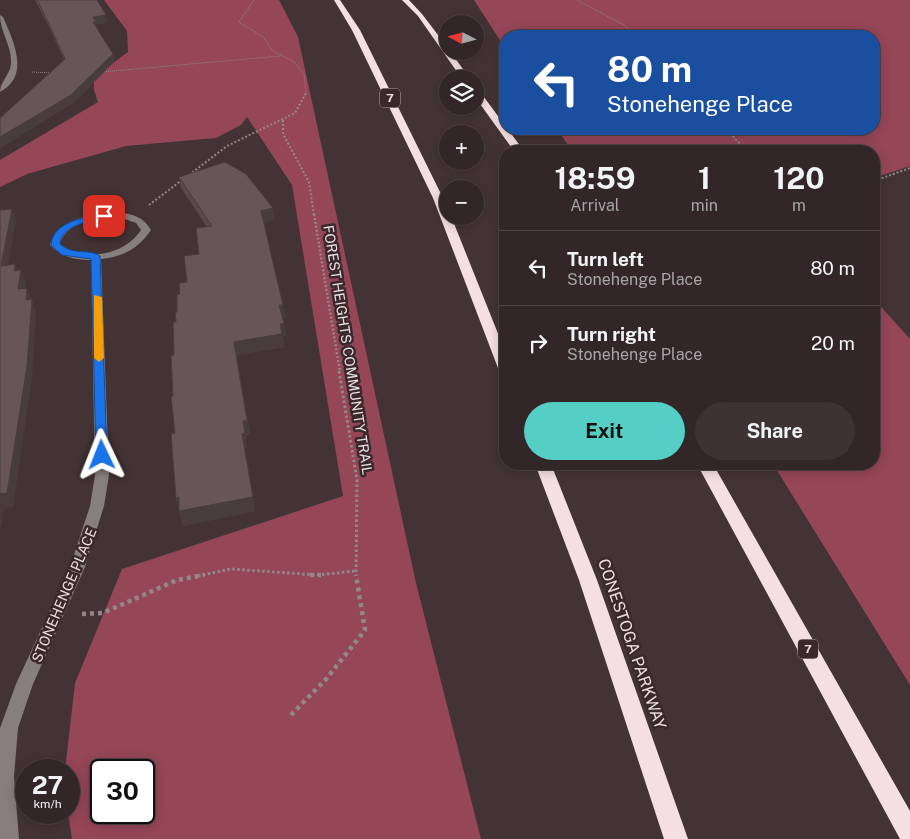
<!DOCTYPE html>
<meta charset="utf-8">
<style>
body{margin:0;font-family:"Public Sans",sans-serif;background:#3d3234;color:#f1f3f6;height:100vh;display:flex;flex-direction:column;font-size:19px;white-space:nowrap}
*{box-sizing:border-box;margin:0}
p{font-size:16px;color:#a8a5a8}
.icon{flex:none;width:28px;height:28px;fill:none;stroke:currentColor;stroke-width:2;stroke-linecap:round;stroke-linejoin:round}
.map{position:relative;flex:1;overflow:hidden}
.details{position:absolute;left:499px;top:145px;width:381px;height:325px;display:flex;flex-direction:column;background:#322628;border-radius:20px;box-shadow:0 2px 12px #0003,0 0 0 1px #4d4345}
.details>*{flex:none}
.hud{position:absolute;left:499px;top:30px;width:381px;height:105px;border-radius:20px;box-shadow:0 2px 12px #0003,0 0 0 1px #4d4345;background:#1a4fa0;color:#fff;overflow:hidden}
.needle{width:32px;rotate:276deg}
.fabs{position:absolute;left:439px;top:15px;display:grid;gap:10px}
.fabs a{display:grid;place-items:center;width:45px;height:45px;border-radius:50%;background:#322628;box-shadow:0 2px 12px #0003,0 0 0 1px #4d4345;font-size:25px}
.speed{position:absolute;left:15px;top:759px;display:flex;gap:10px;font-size:25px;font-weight:700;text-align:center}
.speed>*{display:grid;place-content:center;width:65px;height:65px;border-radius:50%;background:#322628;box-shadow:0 2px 12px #0003,0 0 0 1px #4d4345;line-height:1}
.speed small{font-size:12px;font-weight:400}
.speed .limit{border:2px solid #111;border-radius:8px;background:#fff;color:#111}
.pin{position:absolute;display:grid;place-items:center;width:42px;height:42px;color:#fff;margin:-21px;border-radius:10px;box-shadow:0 2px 8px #0006}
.me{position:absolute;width:55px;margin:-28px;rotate:358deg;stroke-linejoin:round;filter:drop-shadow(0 0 4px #0008)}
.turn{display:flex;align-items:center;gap:18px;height:105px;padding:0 25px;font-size:22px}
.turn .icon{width:65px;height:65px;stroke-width:2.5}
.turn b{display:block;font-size:35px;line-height:42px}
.eta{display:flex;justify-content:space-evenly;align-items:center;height:85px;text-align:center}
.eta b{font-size:30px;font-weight:700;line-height:35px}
.primary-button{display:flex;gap:10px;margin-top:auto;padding:10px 25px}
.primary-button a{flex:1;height:58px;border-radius:30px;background:#55cec5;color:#111;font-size:20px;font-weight:700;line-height:58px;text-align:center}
.primary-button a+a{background:#3d3234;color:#f1f3f6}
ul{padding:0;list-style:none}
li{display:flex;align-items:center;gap:15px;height:75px;padding:0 25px;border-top:1px solid #4d4345}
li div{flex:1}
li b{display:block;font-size:19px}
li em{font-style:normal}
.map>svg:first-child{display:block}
</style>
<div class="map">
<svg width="910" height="839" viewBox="0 0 910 839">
<rect width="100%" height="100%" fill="#433335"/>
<path fill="#954657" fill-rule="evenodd" d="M104 0H279L298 37 416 583 481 839H72L68 813 69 770H65L75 683 122 569 343 496 292 185 247 117 241 125 216 138 126 146 27 174 0 187V160L98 102 94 90V77L128 52 127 31ZM101 770H144V812H101Z
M474 0H910V166L874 178V151H572L557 129H874V36H505V48Z
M874 299 910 339V685L773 464H874Z"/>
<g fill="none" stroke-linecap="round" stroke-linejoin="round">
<path stroke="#958789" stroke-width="1" stroke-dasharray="1 1" stroke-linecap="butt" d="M254 0 239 22 263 37 273 51 293 61 304 74 306 94
M577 0 624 25 636 36
M32 72 54 73
M102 72 280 56"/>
<path stroke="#958789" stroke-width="2" stroke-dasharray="2 2" stroke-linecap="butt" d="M283 120V134L309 182 314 215
M729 129 734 138 748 151
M189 175 227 146 295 113 306 93
M874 181 910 168
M149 205 182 180"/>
<path stroke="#958789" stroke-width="2.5" stroke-dasharray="2 2" stroke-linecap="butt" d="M314 214 340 372"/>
<path stroke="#958789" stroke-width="3" stroke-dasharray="2.5 2.5" stroke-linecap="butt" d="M339 371 357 480 356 576
M198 576 231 569 317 575 355 571"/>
<path stroke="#958789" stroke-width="4.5" stroke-dasharray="4 4" stroke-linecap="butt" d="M310 575H321
M82 614 103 613 177 580 204 575
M291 715 327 678 365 630 356 575"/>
<path fill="#877e7f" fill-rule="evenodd" d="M0 15 3 17C13 40 31 76 0 92 0 81 11 74 11 63 12 46 0 32 0 15Z
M104 213C122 212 141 212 151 230 139 248 123 257 101 259L109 475 104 506 85 567 33 684 18 728 14 776 19 839H0V728L16 684 70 567 90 506 95 475 91 260C76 260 61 257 50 245 57 221 82 217 104 213ZM122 218 136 223 141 230C124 256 84 262 60 244 66 220 101 218 122 218Z"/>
<path fill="#f4dfe2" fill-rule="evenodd" d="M334 0H340L360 30 443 198 448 209V216H451L505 351V372L498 368 433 198 352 30Z
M402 0H409L422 14 448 48V51H450L470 79H462L418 16Z
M475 89H478L524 151H514L475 97Z
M535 464H551L597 580 688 839H664L579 580Z
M697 464H713L910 811V839H900Z"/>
</g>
<path fill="#59494c" d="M35 0H97L106 15 107 23 96 24 97 29 113 54 114 62 73 103 0 148V118L64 60 51 31Z
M179 177 275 220 264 222 285 318H283L286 336H283L284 347 236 355 250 434 245 435 247 447 245 448 255 511 183 526 176 498 173 396 176 322 180 294 187 282 199 254 207 227 181 188Z"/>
<path fill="#483c3e" d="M106 15 107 23 96 24 98 29 93 22V17Z
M113 54 114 62 73 103 0 148V137Z
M273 208 275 220 263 222 261 211Z
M12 209 16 220 6 278 1 266Z
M15 264 19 276 14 271Z
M21 270 26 283 22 302 18 289Z
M27 288 32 301 26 300Z
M32 299 36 312 32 379 13 507 4 509 0 531V494Z
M279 305H283L285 318H281Z
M284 323 286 336H283L284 347 236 355 250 434 245 435 247 447 245 448 255 511 183 526 176 498 242 434 243 421 234 342 280 324Z"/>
<path fill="#675558" stroke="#483c3e" d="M37 0H97L106 15 93 17 96 22H93L113 54 71 95 0 137V118L65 59 49 24Z
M225 162 246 174 273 208 261 211 283 305H279L284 323 280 324 282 334 234 342 247 420 243 421 245 433 242 434 253 497 179 511V497L176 498 171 434 175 433 171 397 173 396 171 356 174 355 173 322H176L175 313 177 312V295L180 294 179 283 187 282 184 256 199 254 196 228 212 226 179 177Z
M12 209 1 266 15 264 14 271 21 270 18 289 27 288 26 300 32 299 27 366 7 493 0 494V210Z"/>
<path fill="#1a73e8" stroke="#114b97" d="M104 213 108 216 107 218C92 221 61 224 60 244 73 256 88 248 100 256L107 455 102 459 96 455 91 259 62 255 51 245C53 221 85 218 104 213Z"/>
<path fill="#f59e0b" d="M94 295 102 297 104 358 99 362 94 358Z"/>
<g text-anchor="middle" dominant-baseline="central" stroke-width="5" stroke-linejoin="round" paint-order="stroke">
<g fill="#39292b" stroke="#b6aaab" stroke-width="1">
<rect x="380" y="88.5" width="20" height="19" rx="4"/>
<rect x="798" y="639.5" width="20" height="19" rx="4"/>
</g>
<g font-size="12" font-weight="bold" fill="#ebe1e2">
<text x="390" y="98">7</text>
<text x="808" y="649">7</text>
</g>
<g font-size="14" fill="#ebe1e2" stroke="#39292b">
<text transform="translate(348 350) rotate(81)">FOREST HEIGHTS COMMUNITY TRAIL</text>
<text transform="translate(64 595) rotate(-67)">STONEHENGE PLACE</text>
</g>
<g font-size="16" fill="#ebe1e2" stroke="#39292b">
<text transform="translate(632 644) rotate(71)">CONESTOGA PARKWAY</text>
</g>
</g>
</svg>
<div class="fabs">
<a><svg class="needle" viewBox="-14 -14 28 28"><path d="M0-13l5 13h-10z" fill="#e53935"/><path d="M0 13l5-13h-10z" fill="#a8a5a8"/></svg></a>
<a><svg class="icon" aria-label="layers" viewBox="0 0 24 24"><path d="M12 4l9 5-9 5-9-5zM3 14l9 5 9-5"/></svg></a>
<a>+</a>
<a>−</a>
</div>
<div class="speed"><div>27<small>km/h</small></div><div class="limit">30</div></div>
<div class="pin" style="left:104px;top:216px;background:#d93025"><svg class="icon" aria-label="arrive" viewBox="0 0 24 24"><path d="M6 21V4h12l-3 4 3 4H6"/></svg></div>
<svg class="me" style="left:102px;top:455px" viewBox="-20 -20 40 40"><path d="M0-17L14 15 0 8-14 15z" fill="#1a73e8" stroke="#fff" stroke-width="4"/></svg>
<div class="hud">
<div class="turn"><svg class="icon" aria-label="left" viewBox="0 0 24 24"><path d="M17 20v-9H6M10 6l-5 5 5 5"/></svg><div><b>80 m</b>Stonehenge Place</div></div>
</div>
<section class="details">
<div class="eta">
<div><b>18:59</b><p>Arrival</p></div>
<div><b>1</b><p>min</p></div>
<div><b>120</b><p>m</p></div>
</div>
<ul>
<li><svg class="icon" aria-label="left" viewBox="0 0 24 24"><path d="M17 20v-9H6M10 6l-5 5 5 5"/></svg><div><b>Turn left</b><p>Stonehenge Place</p></div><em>80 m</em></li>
<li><svg class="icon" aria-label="right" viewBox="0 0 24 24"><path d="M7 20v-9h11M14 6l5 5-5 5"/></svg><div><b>Turn right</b><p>Stonehenge Place</p></div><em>20 m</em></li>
</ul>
<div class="primary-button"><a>Exit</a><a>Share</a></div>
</section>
</div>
